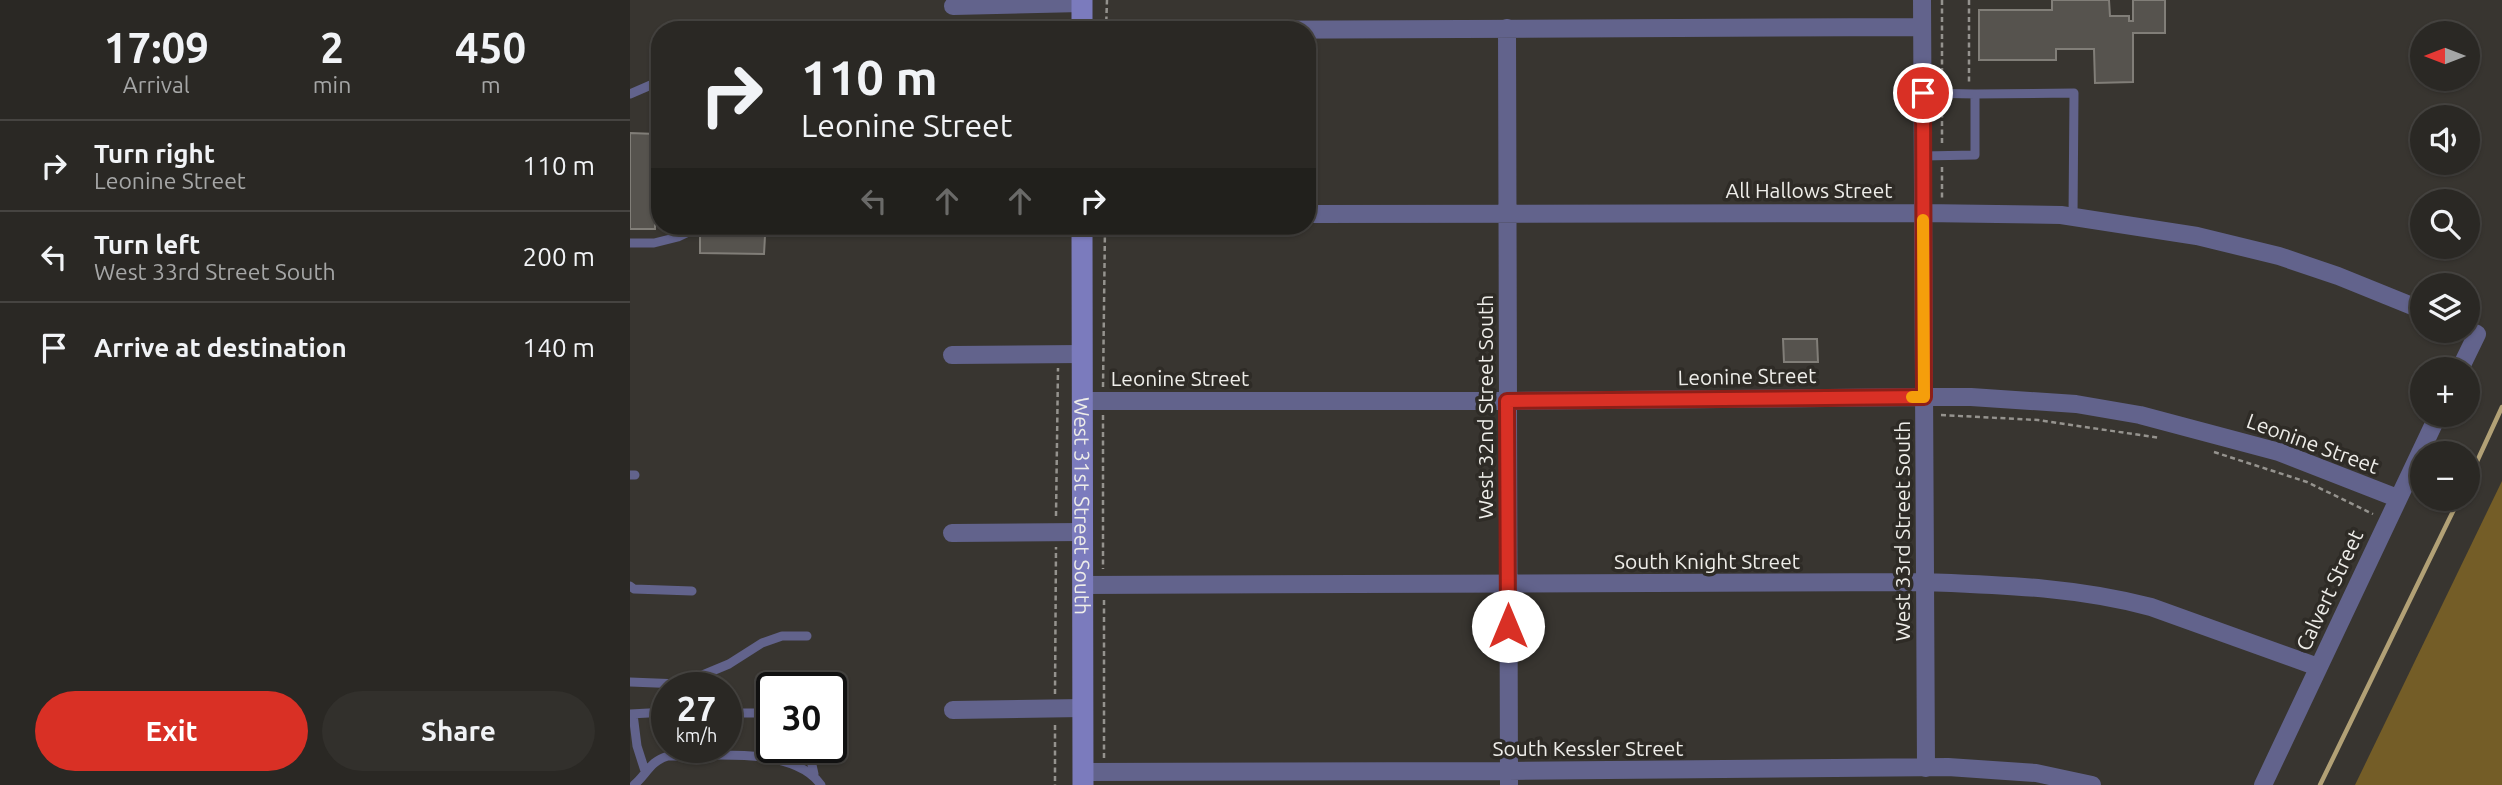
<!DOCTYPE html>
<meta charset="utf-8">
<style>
body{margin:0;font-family:Ubuntu,sans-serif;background:#32302c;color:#f1f3f6;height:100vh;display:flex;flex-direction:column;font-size:26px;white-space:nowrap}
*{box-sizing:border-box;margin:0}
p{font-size:23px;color:#a5a6a6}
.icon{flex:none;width:38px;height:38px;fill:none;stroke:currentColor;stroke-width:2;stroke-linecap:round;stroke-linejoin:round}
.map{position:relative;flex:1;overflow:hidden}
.details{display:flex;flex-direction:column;background:#2a2824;width:630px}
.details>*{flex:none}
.top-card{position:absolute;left:21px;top:21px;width:665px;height:214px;border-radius:28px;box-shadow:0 2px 5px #0004,0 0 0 2px #464441;background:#2a2824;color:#f1f3f6;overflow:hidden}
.needle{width:46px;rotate:270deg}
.buttons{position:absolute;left:1780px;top:21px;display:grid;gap:14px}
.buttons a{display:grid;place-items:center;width:70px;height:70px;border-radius:50%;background:#2a2824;box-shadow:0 2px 5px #0004,0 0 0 2px #464441;font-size:35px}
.speed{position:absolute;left:21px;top:672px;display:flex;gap:14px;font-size:35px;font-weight:700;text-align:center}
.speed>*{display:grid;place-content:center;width:91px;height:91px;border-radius:50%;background:#2a2824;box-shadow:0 2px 5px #0004,0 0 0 2px #464441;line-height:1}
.speed small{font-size:18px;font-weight:400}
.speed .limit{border:4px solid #111;border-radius:10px;background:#fff;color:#111}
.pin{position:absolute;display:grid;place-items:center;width:60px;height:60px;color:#fff;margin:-30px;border:4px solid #fff;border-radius:50%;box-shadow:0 2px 7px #0007}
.me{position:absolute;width:77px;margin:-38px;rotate:0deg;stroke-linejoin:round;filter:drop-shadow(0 0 5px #0008)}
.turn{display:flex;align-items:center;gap:24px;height:147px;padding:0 35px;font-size:32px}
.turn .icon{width:91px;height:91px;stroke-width:2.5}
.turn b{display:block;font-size:49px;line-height:60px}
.lanes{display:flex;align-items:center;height:66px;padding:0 35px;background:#0003;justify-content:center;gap:35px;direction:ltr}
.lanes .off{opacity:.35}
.eta{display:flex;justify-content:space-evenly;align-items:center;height:119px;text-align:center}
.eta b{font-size:42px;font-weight:700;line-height:49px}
.cta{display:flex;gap:14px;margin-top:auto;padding:14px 35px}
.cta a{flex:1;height:80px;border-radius:42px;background:#d93025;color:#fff;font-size:28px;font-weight:700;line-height:80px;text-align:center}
.cta a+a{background:#32302c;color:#f1f3f6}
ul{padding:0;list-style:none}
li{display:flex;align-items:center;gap:21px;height:91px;padding:0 35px;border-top:2px solid #464441}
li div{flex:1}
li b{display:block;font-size:26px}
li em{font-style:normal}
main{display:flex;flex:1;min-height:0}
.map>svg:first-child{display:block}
</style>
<main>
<section class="details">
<div class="eta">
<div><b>17:09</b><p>Arrival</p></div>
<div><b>2</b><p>min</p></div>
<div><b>450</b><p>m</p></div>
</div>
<ul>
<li><svg class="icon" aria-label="right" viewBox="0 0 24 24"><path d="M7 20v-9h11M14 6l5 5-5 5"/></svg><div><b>Turn right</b><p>Leonine Street</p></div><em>110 m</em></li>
<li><svg class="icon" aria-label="left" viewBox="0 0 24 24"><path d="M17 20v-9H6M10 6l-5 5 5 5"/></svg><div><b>Turn left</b><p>West 33rd Street South</p></div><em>200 m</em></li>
<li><svg class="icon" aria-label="arrive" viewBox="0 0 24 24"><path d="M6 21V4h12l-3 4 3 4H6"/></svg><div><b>Arrive at destination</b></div><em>140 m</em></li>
</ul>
<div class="cta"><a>Exit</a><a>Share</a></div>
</section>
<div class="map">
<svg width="1872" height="785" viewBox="0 0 1872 785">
<rect width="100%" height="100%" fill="#383530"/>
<path fill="#745d27" d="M1872 481V785H1725Z"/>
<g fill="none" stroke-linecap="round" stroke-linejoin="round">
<path stroke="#b2a176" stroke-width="4.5" d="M1838 481 1872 407
M1690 785 1829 499"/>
</g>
<path fill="#56534e" stroke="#817e78" stroke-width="2" d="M1422 0H1479L1480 16H1499V21H1503V0H1535V33H1503V82L1465 83 1464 49H1426V60H1349V10H1422Z
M0 133 26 134 25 229H0Z
M70 235 135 236 134 254 70 253Z
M1153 339H1187L1188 362H1154Z"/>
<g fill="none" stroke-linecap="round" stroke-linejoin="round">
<path stroke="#95938e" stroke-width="2.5" stroke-dasharray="5 3.5" stroke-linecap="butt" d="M1312 0V84
M1339 0V84
M476 30 477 0
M1312 104V143
M1312 167V199
M473 387 475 226
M473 415V569
M1311 415 1408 420 1530 438
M1584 452 1677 482 1743 514
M426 516 428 368
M474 600V758
M425 694 426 547
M425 725V785"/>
<path stroke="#62638c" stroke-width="9" d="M1293 93 1345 94V155L1293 156
M0 94 30 81
M1345 94 1444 93 1443 217
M0 243H24L48 237 69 227 159 226
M0 475H5
M0 586 4 589 62 591
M0 682 51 684 99 664 132 643 152 636H177
M96 713H142
M0 714 37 712
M3 714 7 746 15 771
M178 747 184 774
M4 785C17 774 20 761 38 756 81 756 164 746 191 785"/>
<path stroke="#62638c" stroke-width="18" d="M1292 0 1296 768
M323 6 452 3
M877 28 879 785
M561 30 1292 27
M677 214 1293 213 1431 215 1567 236 1649 256 1708 276 1792 310
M322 355 452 354
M1830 369 1847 334 1838 330
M453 401H877L1294 397H1341L1446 404 1510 415 1649 452 1767 498
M322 533 453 532
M453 585 1295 582C1372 585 1446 587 1521 607L1688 667
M323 710 453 708
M453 772 879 771 1318 767 1406 773 1462 785
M1633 785 1808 415"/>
<g stroke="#7b7bbd" stroke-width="21">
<path d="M452 0V30"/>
<path id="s1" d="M452 226 453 785"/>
</g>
</g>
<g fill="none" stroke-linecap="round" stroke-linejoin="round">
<defs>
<path id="route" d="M878 626 877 401 1294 397 1293 93"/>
</defs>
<use href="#route" stroke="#8d1f18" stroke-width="18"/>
<use href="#route" stroke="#d93025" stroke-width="12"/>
<path stroke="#f59e0b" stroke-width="12" d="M1282 397H1294L1293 220"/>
</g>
<g text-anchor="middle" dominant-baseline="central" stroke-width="7" stroke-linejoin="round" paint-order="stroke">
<g font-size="21" fill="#eeede9" stroke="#2e2b26">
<text x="1179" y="190">All Hallows Street</text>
<text transform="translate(1117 376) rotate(-1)">Leonine Street</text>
<text x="550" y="378">Leonine Street</text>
<text transform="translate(855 407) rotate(-90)">West 32nd Street South</text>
<text transform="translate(1683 443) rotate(20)">Leonine Street</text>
<text stroke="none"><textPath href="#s1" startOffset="280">West 31st Street South</textPath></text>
<text transform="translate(1272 531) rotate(-90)">West 33rd Street South</text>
<text x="1077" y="561">South Knight Street</text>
<text transform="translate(1699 590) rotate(-65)">Calvert Street</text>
<text x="958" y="748">South Kessler Street</text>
</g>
</g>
</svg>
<div class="buttons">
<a><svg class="needle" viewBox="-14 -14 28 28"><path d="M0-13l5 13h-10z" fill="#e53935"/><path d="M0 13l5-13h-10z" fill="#a5a6a6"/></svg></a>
<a><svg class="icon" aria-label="sound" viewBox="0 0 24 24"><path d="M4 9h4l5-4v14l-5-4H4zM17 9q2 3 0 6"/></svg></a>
<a><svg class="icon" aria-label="search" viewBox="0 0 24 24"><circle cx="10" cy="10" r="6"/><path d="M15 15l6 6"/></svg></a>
<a><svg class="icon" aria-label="layers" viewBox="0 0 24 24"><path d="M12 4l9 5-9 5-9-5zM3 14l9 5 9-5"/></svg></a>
<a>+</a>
<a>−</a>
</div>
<div class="speed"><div>27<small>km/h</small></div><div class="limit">30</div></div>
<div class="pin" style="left:1293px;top:93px;background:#d93025"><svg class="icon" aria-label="arrive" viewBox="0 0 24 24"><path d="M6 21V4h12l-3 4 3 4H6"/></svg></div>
<svg class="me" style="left:878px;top:626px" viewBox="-20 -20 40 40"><circle r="19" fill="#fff"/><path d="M0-13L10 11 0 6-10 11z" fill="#d93025"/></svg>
<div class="top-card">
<div class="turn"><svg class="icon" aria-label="right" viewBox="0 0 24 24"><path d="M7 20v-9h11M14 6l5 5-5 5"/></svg><div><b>110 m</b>Leonine Street</div></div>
<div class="lanes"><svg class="icon off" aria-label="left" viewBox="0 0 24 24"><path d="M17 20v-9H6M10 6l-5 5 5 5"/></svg><svg class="icon off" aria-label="ahead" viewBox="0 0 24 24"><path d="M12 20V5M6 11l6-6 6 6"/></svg><svg class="icon off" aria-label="ahead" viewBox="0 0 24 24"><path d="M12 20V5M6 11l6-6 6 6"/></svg><svg class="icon" aria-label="right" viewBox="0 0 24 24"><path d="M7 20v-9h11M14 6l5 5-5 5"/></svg></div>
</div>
</div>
</main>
